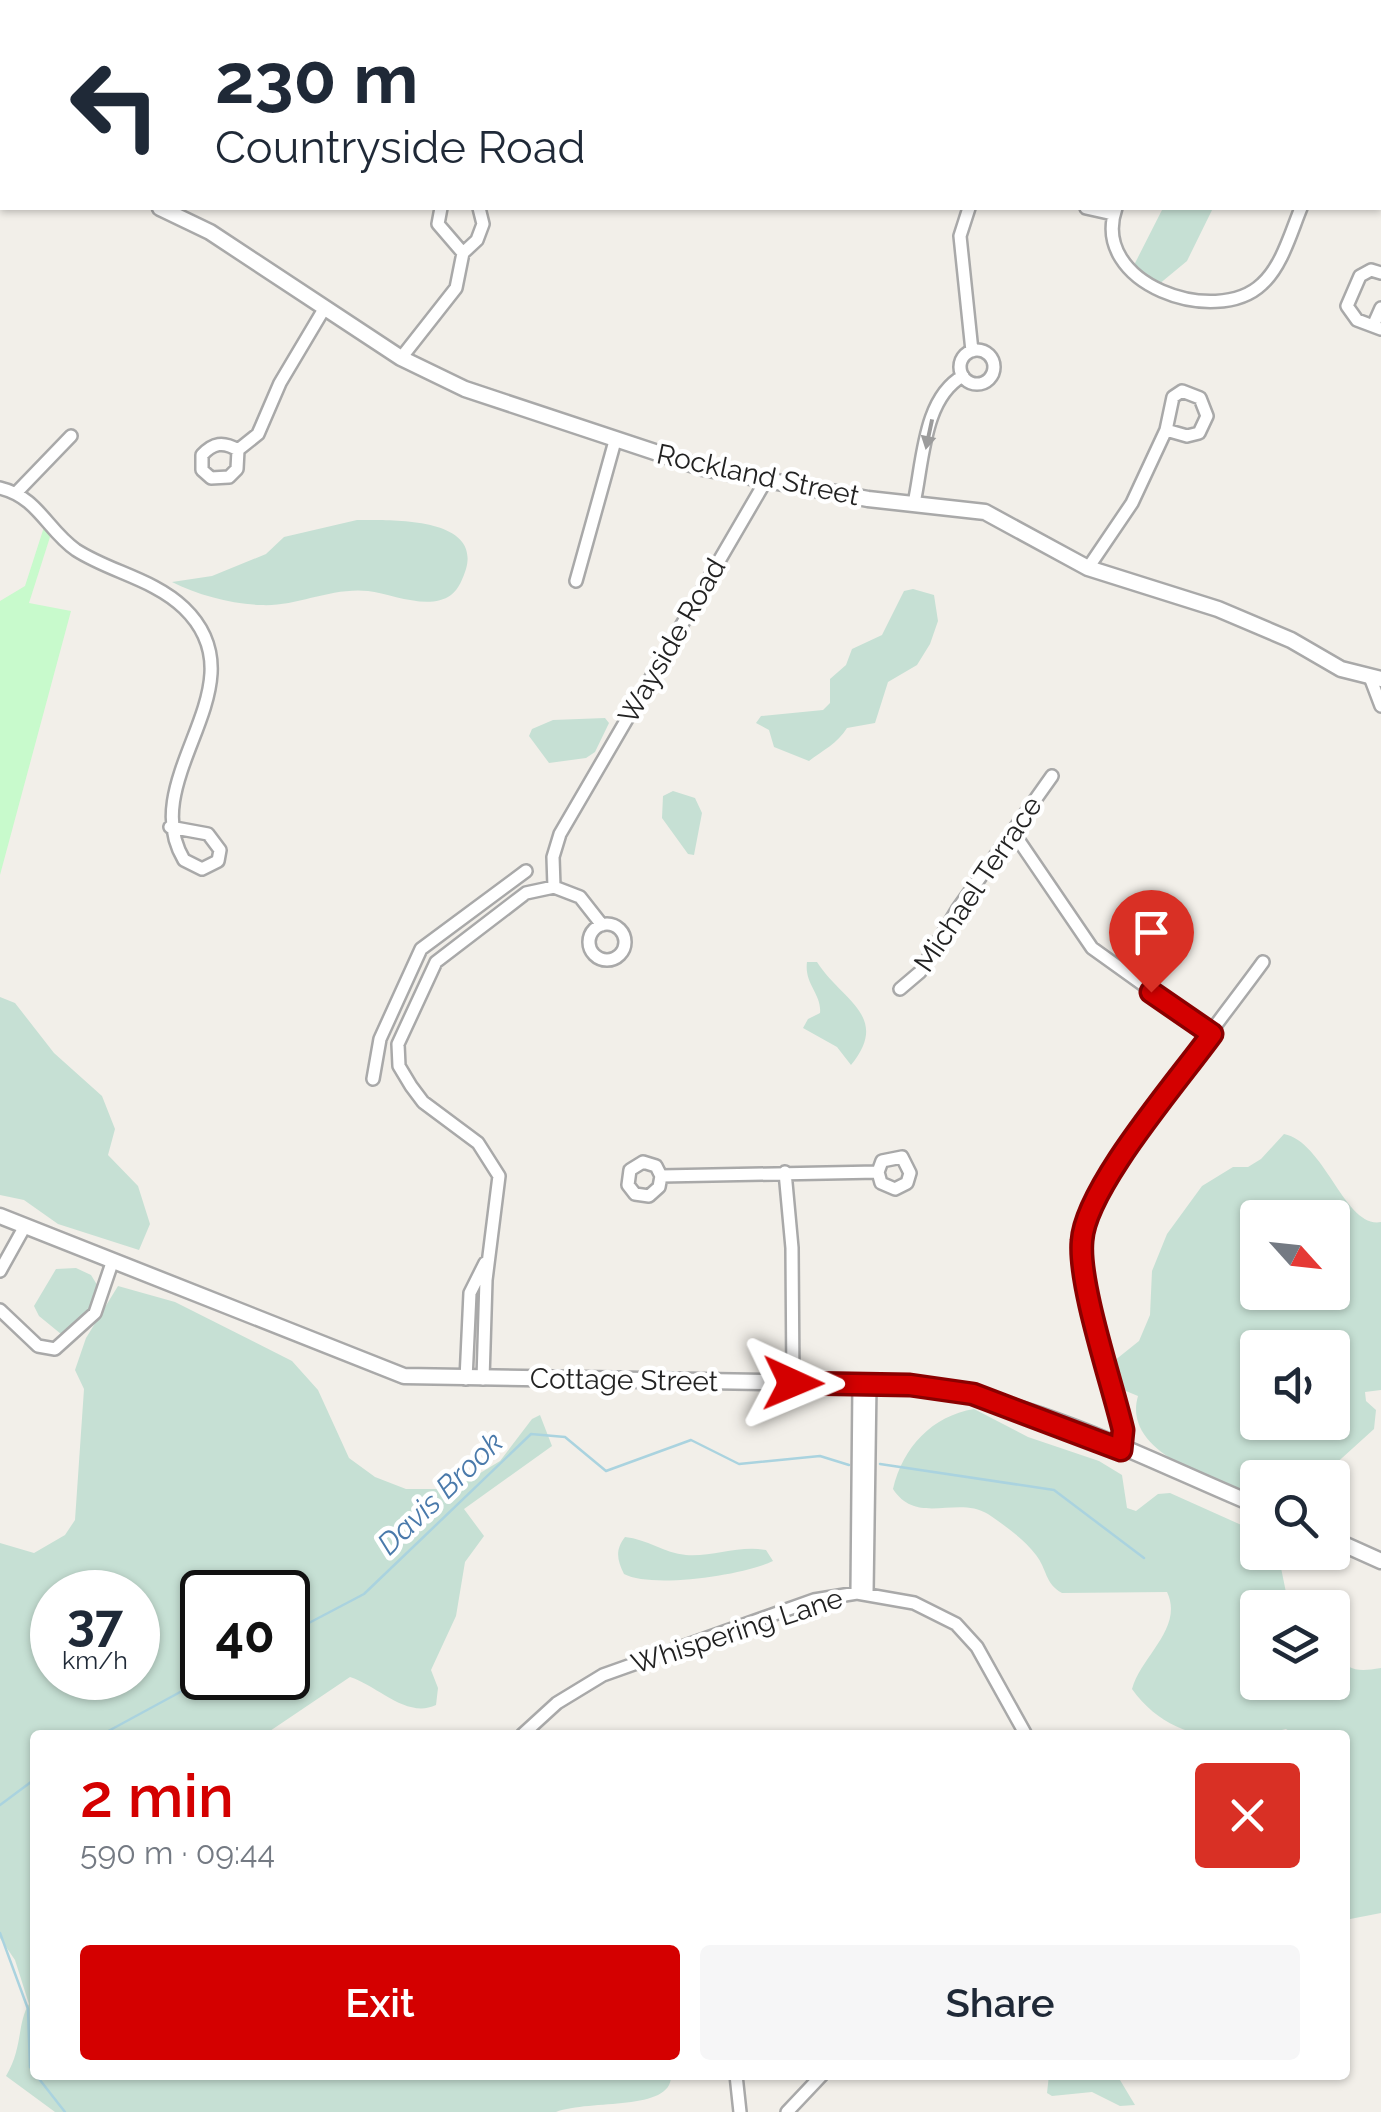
<!DOCTYPE html>
<meta charset="utf-8">
<style>
body{margin:0;font-family:Raleway,sans-serif;background:#f6f6f7;color:#1f2937;height:100vh;display:flex;flex-direction:column;font-size:38px;white-space:nowrap}
*{box-sizing:border-box;margin:0}
p{font-size:32px;color:#747a83}
.icon{flex:none;width:55px;height:55px;fill:none;stroke:currentColor;stroke-width:2;stroke-linecap:round;stroke-linejoin:round}
.map{position:relative;flex:1;overflow:hidden}
.drawer{position:absolute;left:30px;top:1730px;width:1320px;height:350px;display:flex;flex-direction:column;background:#fff;border-radius:10px;box-shadow:0 2px 8px #0004}
.drawer>*{flex:none}
.banner{position:absolute;left:0px;top:0px;width:1382px;height:210px;box-shadow:0 2px 8px #0004;background:#fff;color:#1f2937;overflow:hidden}
.needle{width:65px;rotate:117deg}
.buttons{position:absolute;left:1240px;top:1200px;display:grid;gap:20px}
.buttons a{display:grid;place-items:center;width:110px;height:110px;border-radius:10px;background:#fff;box-shadow:0 2px 8px #0004;font-size:50px}
.speed{position:absolute;left:30px;top:1570px;display:flex;gap:20px;font-size:50px;font-weight:700;text-align:center}
.speed>*{display:grid;place-content:center;width:130px;height:130px;border-radius:50%;background:#fff;box-shadow:0 2px 8px #0004;line-height:1}
.speed small{font-size:25px;font-weight:400}
.speed .limit{border:5px solid #111;border-radius:15px;background:#fff;color:#111}
.pin{position:absolute;display:grid;place-items:center;width:85px;height:85px;color:#fff;margin:-102px -42px;border-radius:50% 50% 50% 0;rotate:-45deg;box-shadow:0 0 10px #0007}
.pin .icon{rotate:45deg}
.me{position:absolute;width:110px;margin:-55px;rotate:91deg;stroke-linejoin:round;filter:drop-shadow(0 0 8px #0008)}
.turn{display:flex;align-items:center;gap:35px;height:210px;padding:0 50px;font-size:45px}
.turn .icon{width:130px;height:130px;stroke-width:2.5}
.turn b{display:block;font-size:70px;line-height:85px}
.round{display:grid;place-items:center;flex:none;width:105px;height:105px;border-radius:10px;background:#f6f6f7}
.headline{display:flex;align-items:center;justify-content:space-between;height:170px;padding:0 50px}
h1{font-size:60px;font-weight:600;line-height:75px;color:#d40000}
.primary-button{display:flex;gap:20px;margin-top:auto;padding:20px 50px}
.primary-button a{flex:1;height:115px;border-radius:10px;background:#d40000;color:#fff;font-size:40px;font-weight:600;line-height:115px;text-align:center}
.primary-button a+a{background:#f6f6f7;color:#1f2937}
.map>svg:first-child{display:block}
</style>
<div class="map">
<svg width="1381" height="2112" viewBox="0 0 1381 2112">
<rect width="100%" height="100%" fill="#f2efe9"/>
<path fill="#c6e0d4" fill-rule="evenodd" d="M1163 208H1213L1187 261 1158 285 1131 271Z
M357 520C388 520 481 516 466 569 463 578 459 589 451 595 429 611 392 594 368 591 331 587 296 607 261 605 231 604 198 595 172 582L212 576 266 554 284 537Z
M913 589 934 595 938 621 930 644 917 665 888 682 875 723 847 728C838 743 822 751 809 761L774 747 769 730 756 723 761 716 823 710 830 703V679L846 665 852 649 882 635 904 591Z
M605 718 609 723 595 752 586 758 549 763 529 736 532 729 553 720Z
M673 791 695 798 702 813 694 855 688 854 662 818 663 796Z
M807 962H817C842 1001 891 1016 851 1065L837 1047 803 1028 808 1019 820 1013C822 994 804 984 807 962Z
M0 997 15 1003 54 1053 102 1096 115 1129 108 1155 138 1186 150 1224 139 1250 58 1224 24 1200 0 1195Z
M1284 1134C1325 1142 1345 1229 1381 1222V1390L1365 1392 1366 1401 1376 1410 1374 1429 1321 1477 1258 1478 1257 1494C1218 1481 1121 1454 1138 1396L1121 1389 1114 1361 1139 1341 1150 1315 1152 1271 1167 1234 1202 1186 1233 1167H1248L1261 1159ZM1258 1218H1332V1292H1258ZM1258 1348H1332V1422H1258Z
M76 1268 91 1275 99 1288C91 1307 83 1328 61 1334L39 1316 34 1306 56 1269Z
M118 1286 175 1302 292 1361 318 1390 349 1458 375 1477 406 1489H437L477 1475 500 1461 532 1419 540 1415 552 1446 464 1509 484 1536 465 1562 456 1616 431 1670 438 1688 436 1705C407 1719 378 1686 350 1677L264 1735H35V2075H671C673 2112 592 2099 556 2112H55L6 2076C23 2048 17 2023 29 2004L15 1960 0 1938V1543L34 1553 65 1535 75 1520 84 1389 75 1370 86 1338ZM52 1592H138V1678H52ZM202 1592H288V1678H202Z
M974 1409 1028 1437 1099 1461 1122 1475 1127 1508 1136 1511 1158 1494 1170 1493 1257 1532 1258 1552 1285 1553 1280 1563 1289 1607 1258 1608V1682H1332L1333 1654C1350 1671 1357 1672 1381 1668V1913L1345 1920V1735H1294L1286 1729C1228 1744 1170 1742 1132 1689 1141 1656 1184 1628 1167 1592L1062 1593C1045 1584 1047 1569 1036 1555 1024 1539 1004 1525 988 1514 957 1495 917 1526 893 1489 903 1447 932 1416 974 1409Z
M625 1537C647 1539 664 1553 686 1555 713 1557 739 1545 766 1550L773 1561C745 1575 652 1589 624 1574 617 1560 615 1550 625 1537Z
M1049 2075H1117L1135 2105 1120 2106 1092 2092 1052 2096 1047 2093Z"/>
<path fill="#c8facc" d="M44 527 50 537 29 603 71 611 0 875V601L25 586Z"/>
<g fill="none" stroke-linecap="round" stroke-linejoin="round">
<path stroke="#aad3df" stroke-width="2.5" d="M880 1464 1054 1490 1144 1558
M288 1634 364 1594 531 1434 565 1437 606 1471 691 1440 739 1464 820 1456 849 1465
M101 1735 206 1678
M0 1805 35 1779
M0 1933 28 2009 30 2067 35 2073
M36 2075 65 2112"/>
<defs>
<path id="minor" d="M966 0 968 2
M715 2V0
M1380 150H1381
M441 208 438 224 463 253
M969 208 960 236 972 351
M1086 208 1113 214
M1116 208C1089 284 1216 328 1262 284 1282 266 1291 232 1301 208
M1381 273 1371 270 1360 276 1347 306 1357 320 1381 329
M1373 326 1381 308
M960 367a17 17 0 1 1 34 0a17 17 0 1 1-34 0Z
M401 358 456 288 463 253 477 240 483 224 479 208
M238 450 237 469 229 477 211 478 202 470V455C213 443 223 441 238 450L258 434 280 383 324 309
M0 488C38 497 47 530 76 550 110 572 154 579 184 608 265 686 134 777 184 860L202 869 218 861 220 850 208 834 170 827
M17 492 71 436
M914 503C923 463 923 398 963 376
M1088 568 1132 503 1166 430 1173 397 1182 391 1200 398 1207 416 1199 433 1187 436 1166 430
M576 581 615 441
M1370 677 1381 706
M1013 832 1092 948 1212 1034
M554 887 580 897 602 925
M589 942a18 18 0 1 1 36 0a18 18 0 1 1-36 0Z
M900 989 920 972 957 910 1052 776
M373 1079 380 1039 421 949 526 871
M785 1172 792 1248 793 1383
M661 1176 659 1187 649 1196 635 1194 628 1185 630 1170 643 1162 656 1166 661 1176 878 1172 881 1183 895 1189 907 1183 910 1173 902 1157 882 1161 878 1172
M0 1271 25 1226
M0 1310 38 1346 55 1349 95 1313 113 1260
M466 1379 470 1293 485 1263
M483 1379 486 1280 499 1176 478 1143 423 1102 411 1086 399 1066 398 1044 436 962 526 893 554 887 553 857 560 834 765 482
M1121 1450 1123 1430C1112 1383 1079 1287 1082 1243 1085 1189 1225 1015 1263 962
M857 1593 859 1384
M867 1593 870 1384
M522 1735 557 1703 603 1675 814 1600 857 1593 914 1603 956 1624 977 1647 1026 1735
M736 2075 740 2112
M787 2112 822 2075"/>
<path id="tertiary" d="M0 140 2 141
M160 208 210 232 401 358 465 389 703 468 868 499 985 512 1088 568 1218 609 1291 640 1341 669 1381 679
M0 1216 404 1376 888 1384C1018 1390 1140 1457 1258 1506
M1332 1539 1381 1561"/>
</defs>
<use href="#minor" stroke="#a9a9a9" stroke-width="16"/>
<use href="#tertiary" stroke="#a9a9a9" stroke-width="19"/>
<use href="#minor" stroke="#fff" stroke-width="11"/>
<use href="#tertiary" stroke="#fff" stroke-width="14"/>
</g>
<defs><path id="oneway-solid" d="M-6-.8H1V-3.2L6.5 0L1 3.2V.8H-6Z" transform="scale(2.5)"/></defs>
<use fill="#9c9c9c" href="#oneway-solid" transform="translate(929 434) rotate(102)"/>
<g fill="none" stroke-linecap="round" stroke-linejoin="round">
<defs>
<path id="route" d="M793 1383 910 1385 973 1394 1121 1450 1123 1430C1112 1383 1078 1284 1082 1241 1085 1188 1178 1081 1212 1034L1151 992"/>
</defs>
<use href="#route" stroke="#8a0000" stroke-width="25"/>
<use href="#route" stroke="#d40000" stroke-width="18"/>
</g>
<g text-anchor="middle" dominant-baseline="central" stroke-width="9" stroke-linejoin="round" paint-order="stroke">
<g font-size="28" fill="#222" stroke="#fff">
<text transform="translate(758 475) rotate(12)">Rockland Street</text>
<text transform="translate(672 641) rotate(-60)">Wayside Road</text>
<text transform="translate(978 884) rotate(-56)">Michael Terrace</text>
<text transform="translate(624 1380) rotate(1)">Cottage Street</text>
<text transform="translate(737 1631) rotate(-18)">Whispering Lane</text>
</g>
<g font-size="30" font-style="italic" fill="#4a7aab" stroke="#fff">
<text transform="translate(440 1493) rotate(-44)">Davis Brook</text>
</g>
</g>
</svg>
<div class="buttons">
<a><svg class="needle" viewBox="-14 -14 28 28"><path d="M0-13l5 13h-10z" fill="#e53935"/><path d="M0 13l5-13h-10z" fill="#747a83"/></svg></a>
<a><svg class="icon" aria-label="sound" viewBox="0 0 24 24"><path d="M4 9h4l5-4v14l-5-4H4zM17 9q2 3 0 6"/></svg></a>
<a><svg class="icon" aria-label="search" viewBox="0 0 24 24"><circle cx="10" cy="10" r="6"/><path d="M15 15l6 6"/></svg></a>
<a><svg class="icon" aria-label="layers" viewBox="0 0 24 24"><path d="M12 4l9 5-9 5-9-5zM3 14l9 5 9-5"/></svg></a>
</div>
<div class="speed"><div>37<small>km/h</small></div><div class="limit">40</div></div>
<div class="pin" style="left:1151px;top:992px;background:#d93025"><svg class="icon" aria-label="arrive" viewBox="0 0 24 24"><path d="M6 21V4h12l-3 4 3 4H6"/></svg></div>
<svg class="me" style="left:793px;top:1383px" viewBox="-20 -20 40 40"><path d="M0-17L14 15 0 8-14 15z" fill="#d40000" stroke="#fff" stroke-width="4"/></svg>
<div class="banner">
<div class="turn"><svg class="icon" aria-label="left" viewBox="0 0 24 24"><path d="M17 20v-9H6M10 6l-5 5 5 5"/></svg><div><b>230 m</b>Countryside Road</div></div>
</div>
<section class="drawer">
<div class="headline"><div><h1>2 min</h1><p>590 m · 09:44</p></div><a class="round" style="background:#d93025;color:#fff"><svg class="icon" aria-label="close" viewBox="0 0 24 24"><path d="M6 6l12 12M18 6L6 18"/></svg></a></div>
<div class="primary-button"><a>Exit</a><a>Share</a></div>
</section>
</div>
